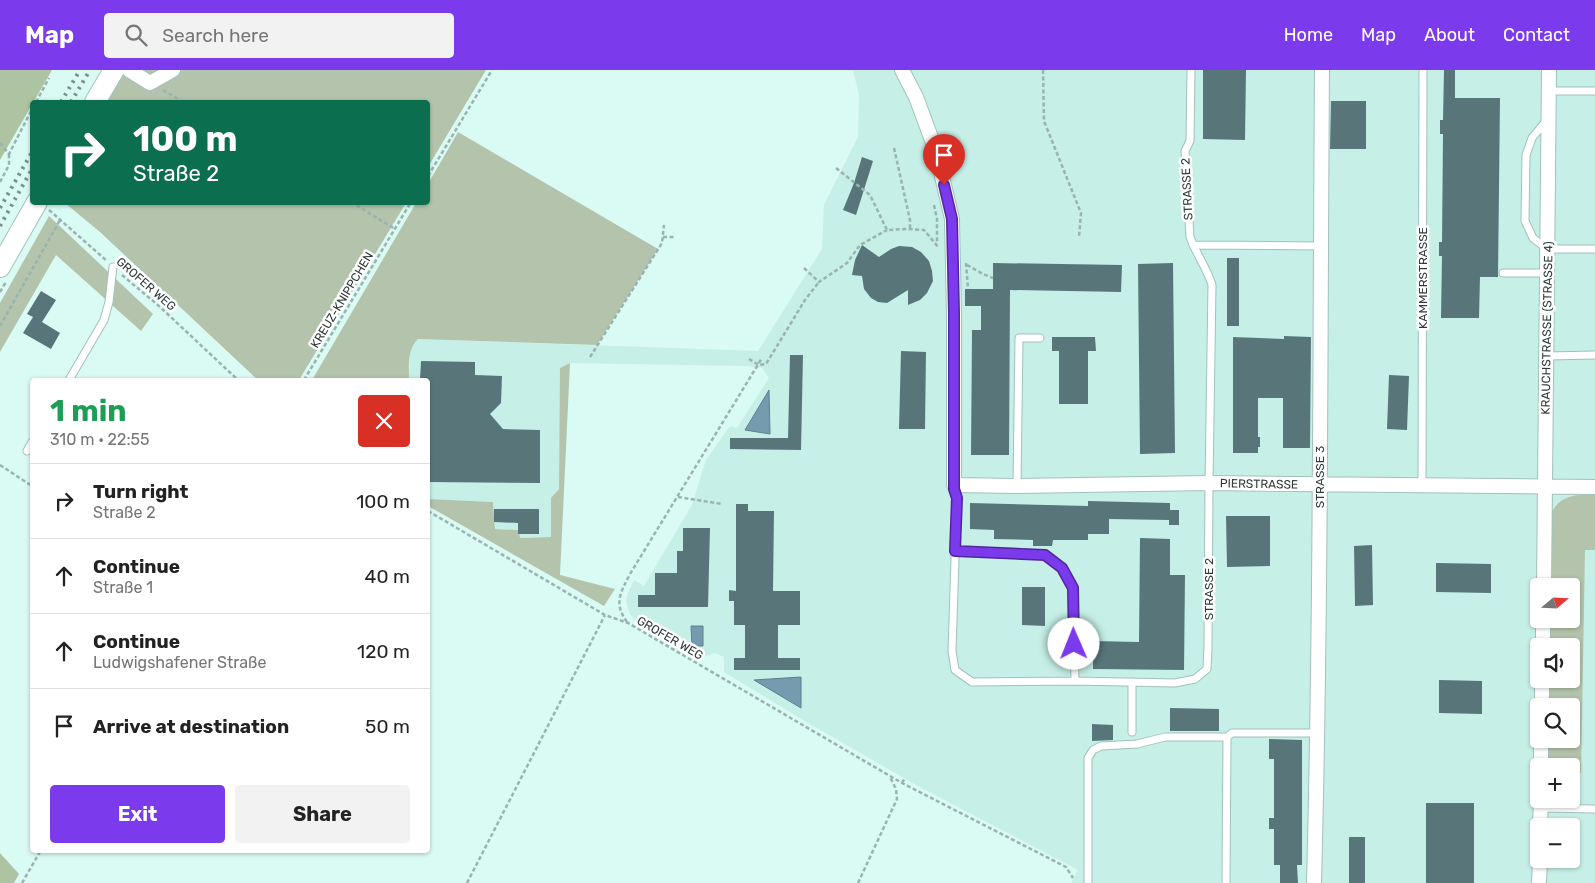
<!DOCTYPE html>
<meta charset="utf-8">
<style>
body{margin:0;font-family:Rubik,sans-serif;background:#f2f2f2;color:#222;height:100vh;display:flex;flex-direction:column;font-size:19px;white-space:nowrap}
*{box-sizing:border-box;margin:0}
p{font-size:16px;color:#767676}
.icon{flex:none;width:28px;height:28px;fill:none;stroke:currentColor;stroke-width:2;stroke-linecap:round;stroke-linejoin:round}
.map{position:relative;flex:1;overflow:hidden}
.sheet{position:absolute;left:30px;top:308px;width:400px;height:475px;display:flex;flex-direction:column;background:#fff;border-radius:5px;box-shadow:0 1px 4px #0004}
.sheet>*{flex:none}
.banner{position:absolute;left:30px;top:30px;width:400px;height:105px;border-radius:5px;box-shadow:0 1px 4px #0004;background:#0b6e4f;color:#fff;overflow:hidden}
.needle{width:32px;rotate:71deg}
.controls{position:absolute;left:1530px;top:508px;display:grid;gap:10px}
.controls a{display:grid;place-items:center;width:50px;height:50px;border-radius:5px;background:#fff;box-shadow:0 1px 4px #0004;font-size:25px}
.pin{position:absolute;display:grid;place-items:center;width:42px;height:42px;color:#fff;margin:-51px -21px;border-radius:50% 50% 50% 0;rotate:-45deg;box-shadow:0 0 5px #0007}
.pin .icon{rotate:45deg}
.me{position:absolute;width:55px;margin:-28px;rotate:359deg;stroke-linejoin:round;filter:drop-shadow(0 0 4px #0008)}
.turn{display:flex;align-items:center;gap:18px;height:105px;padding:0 20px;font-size:22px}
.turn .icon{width:65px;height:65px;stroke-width:2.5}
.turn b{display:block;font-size:35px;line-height:42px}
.round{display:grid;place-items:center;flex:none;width:52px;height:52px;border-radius:5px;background:#f2f2f2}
.head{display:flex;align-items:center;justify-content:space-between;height:85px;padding:0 20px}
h1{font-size:30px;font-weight:700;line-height:38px;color:#1e9e55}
.button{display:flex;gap:10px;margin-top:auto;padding:10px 20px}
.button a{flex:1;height:58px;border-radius:5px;background:#7c3aed;color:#fff;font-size:20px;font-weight:700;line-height:58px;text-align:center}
.button a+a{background:#f2f2f2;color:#222}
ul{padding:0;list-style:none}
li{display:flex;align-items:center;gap:15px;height:75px;padding:0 20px;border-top:1px solid #e0e0e0}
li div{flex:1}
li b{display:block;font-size:19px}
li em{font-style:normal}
header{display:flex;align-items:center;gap:30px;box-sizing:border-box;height:70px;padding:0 25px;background:#7c3aed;color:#fff}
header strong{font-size:24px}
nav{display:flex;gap:28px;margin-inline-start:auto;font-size:18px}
.search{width:350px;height:45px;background:#f2f2f2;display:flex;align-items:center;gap:12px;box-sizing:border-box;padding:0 18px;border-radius:5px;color:#767676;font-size:19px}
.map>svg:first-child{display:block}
</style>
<header>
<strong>Map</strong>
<div class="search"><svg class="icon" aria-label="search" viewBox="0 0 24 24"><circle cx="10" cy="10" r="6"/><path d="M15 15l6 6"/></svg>Search here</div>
<nav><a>Home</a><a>Map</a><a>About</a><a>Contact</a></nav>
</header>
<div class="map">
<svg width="1595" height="813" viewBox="0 0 1595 813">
<rect width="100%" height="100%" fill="#dafaf4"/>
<path fill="#c5efe7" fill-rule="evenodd" d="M853 0H1595V813H1071L1078 800 916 715 803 650 724 602V587L715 583 699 588 634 549 630 544 626 532 628 523 634 510 644 516 692 435 706 390 730 356 737 358 769 308 762 298 747 296 570 293 561 298 559 419 551 429V467L520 468 519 460 495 459 493 432 428 429V310H409L410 281 413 274 418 269 758 281 822 179 824 135 858 67 859 25ZM1539 516H1571V549H1539ZM1539 576H1571V609H1539ZM1539 636H1571V669H1539ZM1539 696H1571V729H1539ZM1539 756H1571V789H1539Z"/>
<path fill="#b4c4ac" d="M125 0H168L175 4 182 0H486L428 97V32H106Z
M458 62 658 179 597 275 418 269C407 279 409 296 409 310H312L416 133 428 132V114Z
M65 133H406L299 310H258L100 162Z
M49 146 153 244 141 261 56 185 0 282V233Z
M570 293 560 505 615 519 604 536 428 436V429L493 432 495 459 519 460 520 468 551 467V428L559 419 560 298Z
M1578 425H1595V480H1585L1581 703 1571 704V696H1551L1549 694V669H1571V636H1549V609H1571V576H1550V549H1571V516H1550V446C1556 432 1564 427 1578 425Z"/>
<path fill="#aec3a1" d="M0 0H52L0 90Z
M0 783 19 804 14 813H0Z"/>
<path fill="#759baf" stroke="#607e8c" d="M769 320 770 364 745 360Z
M691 556H703V576H692Z
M801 607V638L754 610Z"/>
<path fill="#58767a" d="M1203 0H1246L1245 70 1203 69Z
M1444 0H1455V28H1500L1498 207H1480L1479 248H1441L1442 186H1439V172H1442L1443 64H1440V50H1443Z
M1331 31H1366V79H1330Z
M862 87 873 91 856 145 843 140 854 113Z
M862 175 879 187 891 179 899 176 912 177 921 182 929 191 932 201 933 211 927 223 920 230 908 235V220L887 233 878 232 871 228 864 219 862 206 852 205 855 190Z
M1227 188H1239V256H1227Z
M993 193 1122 195 1121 222 1010 220 1009 385H971L972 260H981V236H965V219H993Z
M1173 193 1175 383 1140 384 1138 194Z
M41 221 56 230 42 252 60 263 51 279 23 263 33 247 27 244Z
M1284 266 1311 267 1310 378H1283V328H1258V367H1260V377H1258V383H1233V267L1284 269Z
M1052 267H1095L1096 281H1088V334H1059V281H1052Z
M901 281 926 282 925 359H899Z
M790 285H803L801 380 730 379V368H788Z
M421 291 475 292V305L502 306 501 333 490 344 503 359 540 360V413L428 412V310H420Z
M1389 305 1409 306 1407 360 1387 359Z
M1088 431 1170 433V440H1179V455H1169V450L1109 449V464H1088V470H1053L1052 476H1033V470L994 469V460L970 459V433L1088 436Z
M736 434H748V441H774L773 521H800V555H778V588H800V600H734V588H745V555H734V531H729V520L736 521Z
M494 439H539V464H518V453L494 452Z
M1226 446H1270V496L1227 497Z
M683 458H710L708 537H638V525H655V503H677V481H683Z
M1140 468 1170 469V505H1185L1184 600 1093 599V571L1139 572Z
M1372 475 1373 535 1355 536 1354 476Z
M1436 493 1491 494V523L1436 522Z
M1022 517H1045V556L1022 555Z
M1439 610 1482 611V644L1439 643Z
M1170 638 1219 639V661H1170Z
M1092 654 1113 655V670L1092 671Z
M1269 669 1302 670V795H1297L1298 813H1280V795H1274V759H1269V748H1274V689H1269Z
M1426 733H1474V813H1426Z
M1349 767H1365V813H1349Z"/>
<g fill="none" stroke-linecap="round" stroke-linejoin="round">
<defs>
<path id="service" d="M1549 21H1595
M1547 50 1532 68 1526 85 1525 151 1533 168 1547 179H1595
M1193 175 1321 176
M1503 203H1547
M1547 286 1595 285
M69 310 104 250 109 232 113 197
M27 381 32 372
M954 415 957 428 952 581 955 600 972 612 1075 611 1175 613 1195 609 1207 599 1208 577 1209 413 1212 215C1207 198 1196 184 1190 167L1185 81 1190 71 1191 0
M1422 415 1423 0
M1017 416 1019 268H1040
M955 481 1045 485 1063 498 1073 518 1075 611
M1132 612V662
M1541 738 1595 739
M1088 813V688L1093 680 1101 676 1137 674 1165 667H1227
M1226 813 1227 667 1232 663H1318"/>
<path id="minor" d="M129 0 150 13 173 0
M902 0 916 27 936 81 952 149 954 244V415L1017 416 1209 413 1595 417
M1544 516 1549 0
M1543 576V549
M1542 636V609
M1541 696V669
M1540 756 1541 729
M1314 813C1321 542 1320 271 1322 0
M1539 813 1540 789"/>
<path id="secondary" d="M95 32 114 0
M0 197 37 132"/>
</defs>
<use href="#service" stroke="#a2c1bc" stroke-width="9"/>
<use href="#minor" stroke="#a2c1bc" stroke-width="16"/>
<use href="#secondary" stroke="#a2c1bc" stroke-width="22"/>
<path stroke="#9bb3af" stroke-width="2.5" stroke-dasharray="4 2.5" stroke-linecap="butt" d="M1043 0 1044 51 1081 143 1079 167
M163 20 183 32
M36 32 49 8
M0 73 9 84 32 39
M894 78 910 150V159
M836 98 870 125 887 160 907 159 924 160 939 178
M428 106 492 0
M0 112 9 95V84
M351 132 395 159
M934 135 937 149V172
M49 140 107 191
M663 167H676
M966 193 968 219
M967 195 983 204 993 208
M804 198 819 212 847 193 860 175 887 160
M122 205 159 236 238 310
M0 222 6 212
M0 256 60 150
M590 287 662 173 664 155
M749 289 759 295 766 294 805 230 819 212
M304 310 411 132
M0 395 32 416
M678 427 722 434
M428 441 605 545 628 553 902 713 1066 797 1073 808
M627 552C613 533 621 522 630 504L762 288
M902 713 905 708
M22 813 41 780
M467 813 605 545
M858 813 897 729 896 719 890 707"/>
<use href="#service" stroke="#fff" stroke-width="7"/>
<use href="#minor" stroke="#fff" stroke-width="14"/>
<use href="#secondary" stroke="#fff" stroke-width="20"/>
<path stroke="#7b908c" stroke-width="4" stroke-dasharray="2.5 5" stroke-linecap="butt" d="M61 32 80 0
M71 32 90 0
M0 138 32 82
M0 156 32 99"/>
</g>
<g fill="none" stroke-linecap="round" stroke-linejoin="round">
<defs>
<path id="route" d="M944 115 952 149 954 244V419L957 428 955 481 1045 485 1062 498 1073 518 1074 574"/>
</defs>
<use href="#route" stroke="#51269a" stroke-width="12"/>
<use href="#route" stroke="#7c3aed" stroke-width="9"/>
</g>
<g text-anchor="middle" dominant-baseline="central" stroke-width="5" stroke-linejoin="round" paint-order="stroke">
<g font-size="12" fill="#303c3a" stroke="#fff">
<text transform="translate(1187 119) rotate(-93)">STRASSE 2</text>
<text transform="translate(1423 208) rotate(-90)">KAMMERSTRASSE</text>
<text transform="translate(146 214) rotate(41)">GROFER WEG</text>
<text transform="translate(342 230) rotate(-59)">KREUZ-KNIPPCHEN</text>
<text transform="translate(1547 258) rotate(-89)">KRAUCHSTRASSE (STRASSE 4)</text>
<text transform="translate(1320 407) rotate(-90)">STRASSE 3</text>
<text transform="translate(1259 414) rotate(1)">PIERSTRASSE</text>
<text transform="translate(1209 519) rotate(-90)">STRASSE 2</text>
<text transform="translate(670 568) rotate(30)">GROFER WEG</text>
</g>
</g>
</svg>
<div class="controls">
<a><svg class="needle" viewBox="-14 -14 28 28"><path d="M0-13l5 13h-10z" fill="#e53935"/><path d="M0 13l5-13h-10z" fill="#767676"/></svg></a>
<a><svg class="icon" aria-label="sound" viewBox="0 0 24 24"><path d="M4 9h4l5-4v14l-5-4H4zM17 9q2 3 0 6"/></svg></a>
<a><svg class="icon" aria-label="search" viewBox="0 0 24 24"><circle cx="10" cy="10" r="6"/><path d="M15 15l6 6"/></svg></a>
<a>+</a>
<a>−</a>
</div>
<div class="pin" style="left:944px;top:115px;background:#d93025"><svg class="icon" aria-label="arrive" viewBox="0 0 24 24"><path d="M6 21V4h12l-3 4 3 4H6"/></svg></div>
<svg class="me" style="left:1074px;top:574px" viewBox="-20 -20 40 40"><circle r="19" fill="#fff"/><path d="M0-13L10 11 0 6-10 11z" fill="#7c3aed"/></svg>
<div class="banner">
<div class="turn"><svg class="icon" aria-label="right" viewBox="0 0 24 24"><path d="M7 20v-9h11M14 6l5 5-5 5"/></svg><div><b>100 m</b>Straße 2</div></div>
</div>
<section class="sheet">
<div class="head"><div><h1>1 min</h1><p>310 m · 22:55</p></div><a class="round" style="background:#d93025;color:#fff"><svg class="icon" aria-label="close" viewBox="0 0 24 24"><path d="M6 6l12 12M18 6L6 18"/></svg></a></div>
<ul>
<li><svg class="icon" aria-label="right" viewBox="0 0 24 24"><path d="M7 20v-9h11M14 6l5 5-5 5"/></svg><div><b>Turn right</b><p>Straße 2</p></div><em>100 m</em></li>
<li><svg class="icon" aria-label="ahead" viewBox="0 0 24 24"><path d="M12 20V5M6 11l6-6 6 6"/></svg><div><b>Continue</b><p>Straße 1</p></div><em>40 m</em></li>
<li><svg class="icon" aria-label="ahead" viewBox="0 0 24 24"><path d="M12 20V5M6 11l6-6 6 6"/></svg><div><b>Continue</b><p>Ludwigshafener Straße</p></div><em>120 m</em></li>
<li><svg class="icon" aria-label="arrive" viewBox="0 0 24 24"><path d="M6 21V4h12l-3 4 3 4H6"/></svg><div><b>Arrive at destination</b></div><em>50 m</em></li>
</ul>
<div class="button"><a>Exit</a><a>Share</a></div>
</section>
</div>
